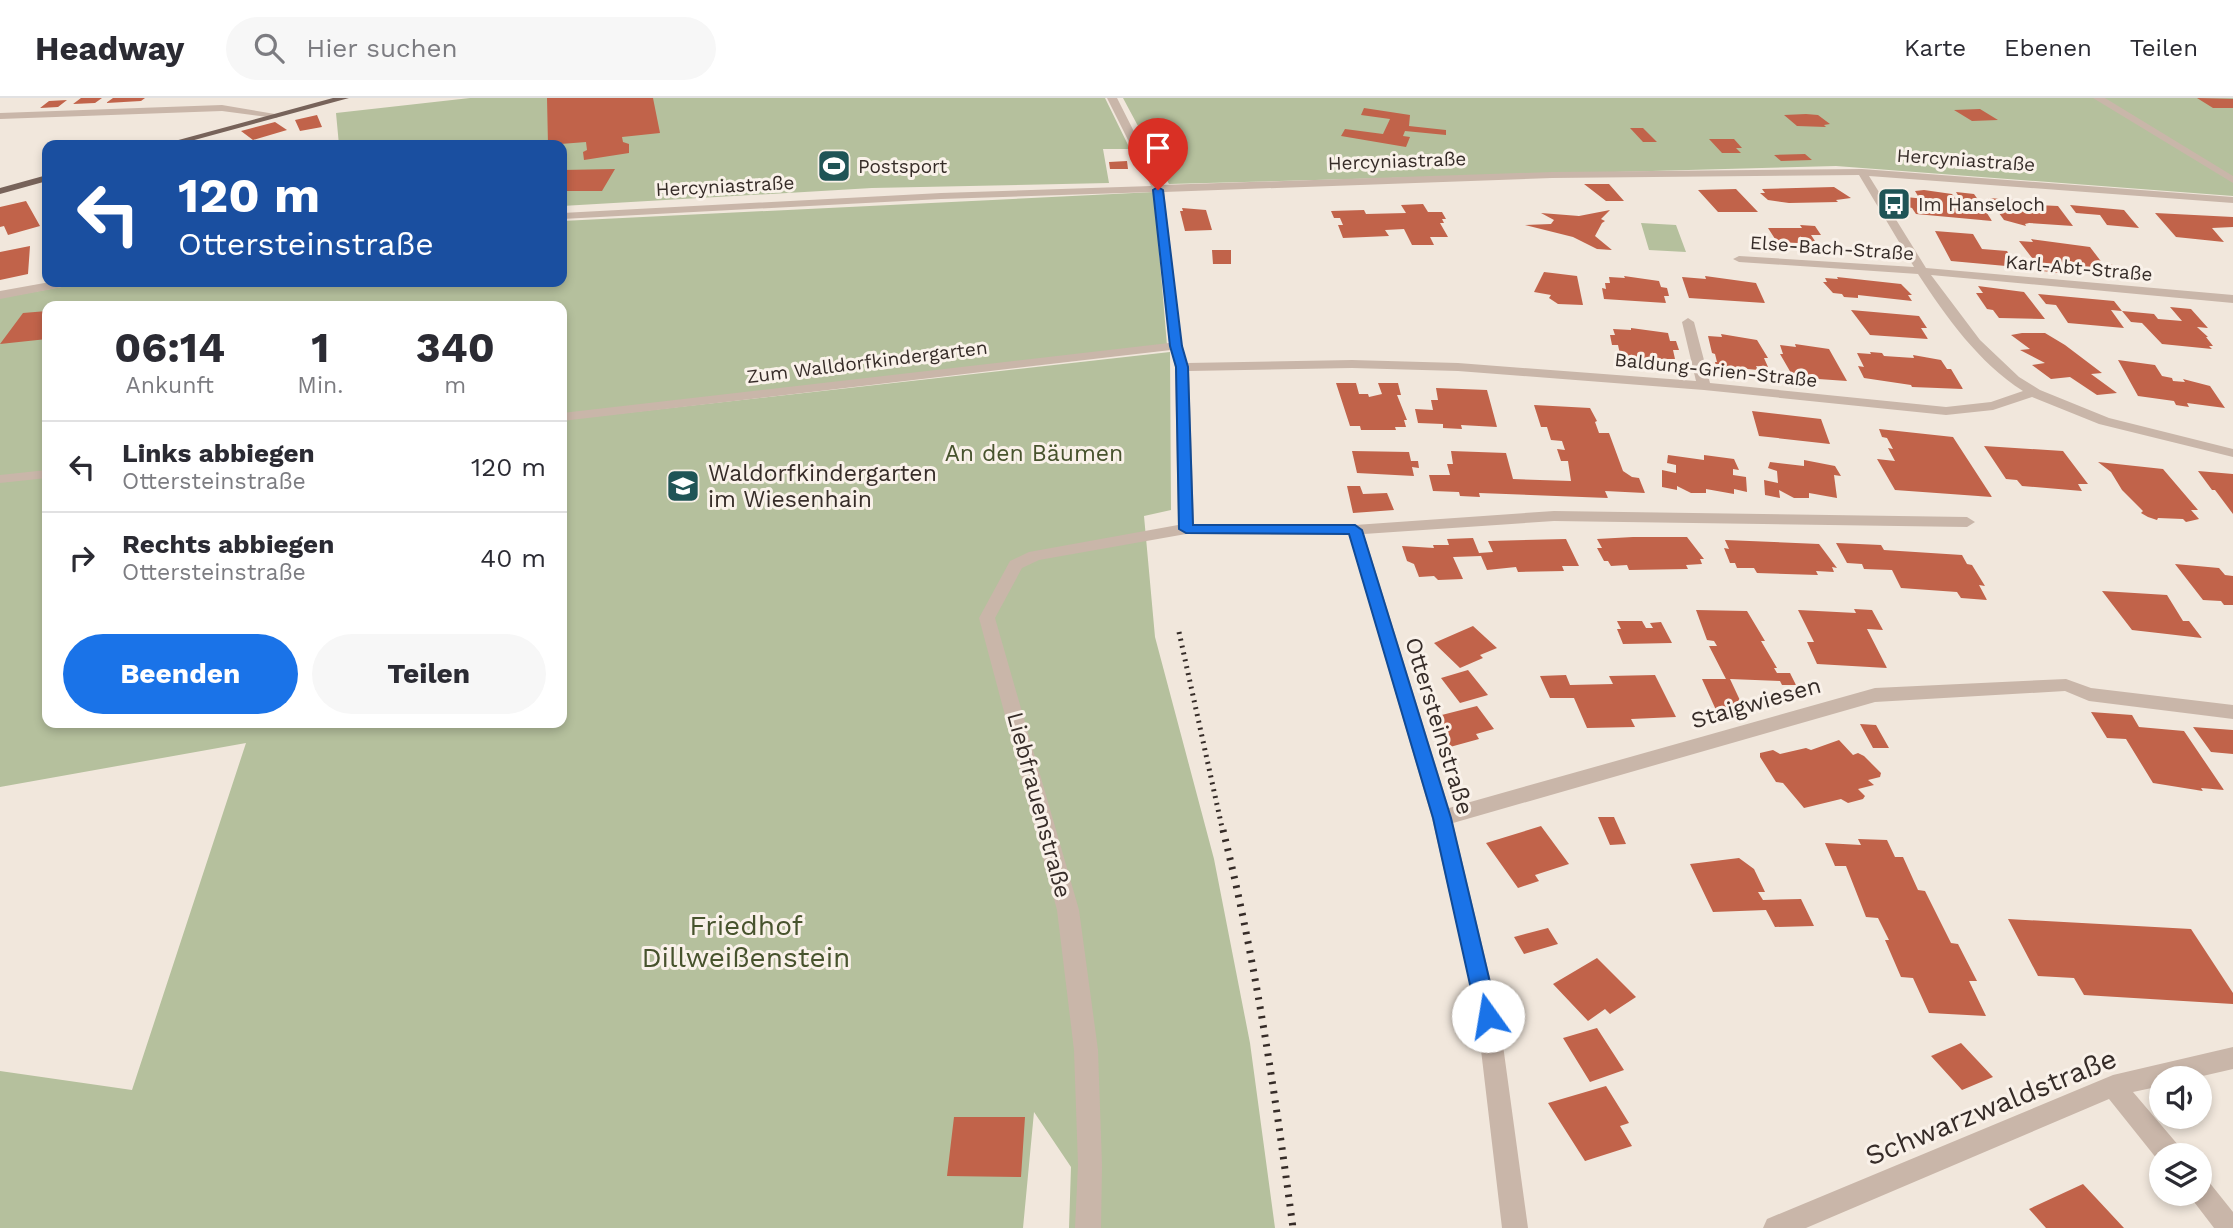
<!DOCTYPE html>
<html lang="de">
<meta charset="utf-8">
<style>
body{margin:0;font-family:"Work Sans",sans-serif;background:#f7f7f7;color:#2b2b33;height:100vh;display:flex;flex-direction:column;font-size:26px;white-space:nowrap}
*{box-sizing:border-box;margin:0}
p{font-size:23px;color:#7c7c81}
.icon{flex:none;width:38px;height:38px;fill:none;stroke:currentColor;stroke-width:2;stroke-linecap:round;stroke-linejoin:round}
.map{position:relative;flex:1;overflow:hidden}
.details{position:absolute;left:42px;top:203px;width:525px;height:427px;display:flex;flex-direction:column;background:#fff;border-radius:14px;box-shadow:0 4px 10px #0003}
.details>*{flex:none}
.top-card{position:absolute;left:42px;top:42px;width:525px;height:147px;border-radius:14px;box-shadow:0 4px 10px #0003;background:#1a4fa0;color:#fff;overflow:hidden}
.controls{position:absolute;left:2149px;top:968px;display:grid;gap:14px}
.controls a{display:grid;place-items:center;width:63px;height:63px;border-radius:50%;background:#fff;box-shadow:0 4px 10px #0003;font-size:35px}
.pin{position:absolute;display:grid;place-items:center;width:60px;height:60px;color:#fff;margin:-72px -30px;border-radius:50% 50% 50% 0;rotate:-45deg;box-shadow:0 0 7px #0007}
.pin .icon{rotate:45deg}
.me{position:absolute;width:77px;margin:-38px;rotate:347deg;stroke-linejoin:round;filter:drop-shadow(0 0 5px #0008)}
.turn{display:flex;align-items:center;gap:24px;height:147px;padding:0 21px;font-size:32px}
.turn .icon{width:91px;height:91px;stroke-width:2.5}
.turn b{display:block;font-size:49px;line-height:60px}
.eta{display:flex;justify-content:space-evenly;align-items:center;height:119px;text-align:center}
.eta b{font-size:42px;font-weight:700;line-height:49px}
.cta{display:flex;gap:14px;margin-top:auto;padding:14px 21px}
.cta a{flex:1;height:80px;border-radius:42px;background:#1a73e8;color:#fff;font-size:28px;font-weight:700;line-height:80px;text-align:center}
.cta a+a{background:#f7f7f7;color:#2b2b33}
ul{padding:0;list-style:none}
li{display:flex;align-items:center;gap:21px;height:91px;padding:0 21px;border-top:2px solid #e1e1e2}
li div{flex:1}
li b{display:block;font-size:26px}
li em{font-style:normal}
header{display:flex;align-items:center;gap:42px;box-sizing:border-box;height:98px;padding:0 35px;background:#fff;border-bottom:2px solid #e1e1e2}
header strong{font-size:33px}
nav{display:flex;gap:38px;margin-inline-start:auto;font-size:24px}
.search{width:490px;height:63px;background:#f7f7f7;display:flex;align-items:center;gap:18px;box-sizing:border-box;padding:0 24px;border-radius:38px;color:#7c7c81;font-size:26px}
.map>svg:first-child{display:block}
</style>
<header>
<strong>Headway</strong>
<div class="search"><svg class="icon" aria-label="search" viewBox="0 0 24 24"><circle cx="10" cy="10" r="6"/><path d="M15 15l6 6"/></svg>Hier suchen</div>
<nav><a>Karte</a><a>Ebenen</a><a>Teilen</a></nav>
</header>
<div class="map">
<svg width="2233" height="1130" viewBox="0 0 2233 1130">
<rect width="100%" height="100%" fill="#f1e7dc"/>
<path fill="#b5c09d" d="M470 0H1105L1130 51H1103L1109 85 872 90 562 108V47H339L336 15Z
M1123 0H2233V98L1836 68 1169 86Z
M1154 94 1167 247 562 316V208H47V373L0 378V200L89 184H562V123Z
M1641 125 1676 127 1686 154 1649 152Z
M1170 254 1171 412 1144 418 1155 539 1214 761 1250 945 1275 1130H1069L1071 1069 1034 1014 1023 1130H0V973L132 992 246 645 0 689V384L47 378V625H562V322Z"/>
<path fill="#c1634a" d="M81 0H102L95 5 73 6Z
M113 0H145L141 3 106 5Z
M547 0H653L660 35 622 39 623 44 629 46V55L584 62 583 54 587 52 586 44 548 47Z
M2197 0 2233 1V10H2213Z
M67 2 58 9 40 10 49 3Z
M1364 10 1410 17 1409 28 1446 32V37L1405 33 1403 38 1410 39 1406 49 1341 38 1345 31 1383 36 1390 21 1361 17Z
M1980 11 1998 22 1972 23 1954 12Z
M1806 16 1818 17 1830 26 1824 27 1826 29 1797 28 1784 17Z
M317 17 322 29 300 33 295 22Z
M275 24 287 32 253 42 241 33Z
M1630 30H1643L1657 44H1643Z
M1709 41H1734L1742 50H1736L1741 55H1722Z
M1805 56 1812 62 1781 63 1774 57Z
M1127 63 1128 71H1110L1109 64Z
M615 71 602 93H562V72Z
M1584 86H1609L1624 103H1606Z
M1834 89 1851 100 1836 102 1838 104 1789 105 1768 102 1760 95H1765L1762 91Z
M1736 91 1758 114H1718L1698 92Z
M1924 92 1952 96 1956 101H1949L1951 103 1970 105 1978 111 1985 112 1992 123 1916 116 1912 110 1908 109 1906 99 1925 101 1918 98 1915 93Z
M1956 94 1974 96 1979 103 1961 102Z
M1988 100 2017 102 2020 106 2058 108 2073 128 2029 125 2025 126 2026 128 2004 122Z
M26 103 40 128 8 137 4 128 0 129V109Z
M1423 106 1428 114H1442L1446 121H1442L1444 125H1440L1448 139H1430L1434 147H1412L1404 131 1385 132 1389 138 1343 140 1338 127H1343L1340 120H1334L1331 113 1364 112 1366 116 1406 115 1401 107Z
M2070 107 2124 112 2139 130 2107 127 2100 117 2076 115Z
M1182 110 1206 112 1212 132 1185 133 1180 113H1183Z
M1610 112 1601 121 1605 123 1602 125 1595 138 1612 152 1597 151 1573 139 1525 127 1551 126 1554 122 1541 115 1579 118Z
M2155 115 2233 119V129L2212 130 2224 144 2176 139Z
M1800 127 1815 128 1821 137H1811L1817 146 1777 144 1768 130H1802Z
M1935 133 1973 136 1982 151 2007 153 2017 169 1951 163Z
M2031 141 2090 149 2103 166 2113 167 2120 176 2076 168 2079 171 2067 170 2071 176 2042 173 2019 143 2033 144Z
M30 148 28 176 0 182V154Z
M1212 152H1231V166H1213Z
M1544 174 1577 178 1583 207 1558 206 1549 200 1551 197 1534 194Z
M1624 178 1659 183 1661 189 1667 190 1669 198H1664L1666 205 1604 201 1602 190 1606 191 1605 185H1610L1609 179 1625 180Z
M1705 178 1756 185 1765 205 1689 200 1682 179 1706 181Z
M1837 179 1901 186 1912 197H1908L1912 203 1858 197V200L1844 199 1842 196 1833 195 1823 184H1827L1825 180 1838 181Z
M1978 188 2024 194 2045 221 1999 220 1993 212 1987 211 1976 195H1983Z
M2038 196 2114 203 2122 213 2111 212 2124 230 2068 225 2056 207 2046 206Z
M2170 209 2191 211 2208 230 2197 229 2208 239H2206L2213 248H2209L2212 251 2162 246 2142 225 2131 224 2122 213 2154 216 2158 221 2182 223Z
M1851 212 1919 218 1927 230H1921L1928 241 1870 237Z
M47 213V241L0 246 23 215Z
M1631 230 1668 235 1670 243H1676L1679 252H1673L1675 261H1621L1618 247H1612L1610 237H1615L1613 231 1631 232Z
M2022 235H2045L2065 247 2102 275 2091 276 2117 295 2097 297 2070 279 2051 281 2032 267 2045 265 2020 252 2030 251 2011 237Z
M1721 236 1757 242 1768 260H1764L1768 269 1756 268 1758 272 1716 268 1715 264H1717L1715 256 1712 255 1708 238 1722 239Z
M1795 246 1829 251 1847 283 1804 280 1799 276 1791 275 1780 256H1783L1780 247 1796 249Z
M1870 254 1882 255 1884 258 1914 260 1913 257 1941 262 1947 271H1951L1963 291 1912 289 1911 287 1864 280 1858 268 1864 269 1857 255 1871 256Z
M2118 262 2155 267 2162 278 2172 280 2173 283 2185 284 2183 281 2210 288 2225 310 2187 305 2189 309 2176 307 2174 303 2138 298Z
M1336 285H1356L1359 296H1368L1369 299 1382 296 1378 285H1398L1401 297H1397L1407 322H1404L1406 329H1395L1396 332H1361L1360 328H1350Z
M1436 290 1487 292 1497 329 1461 327 1462 331 1443 330V326L1418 325 1415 311 1433 312 1431 302H1438Z
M1534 307 1590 310 1597 323 1595 324 1599 335H1609L1623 373 1632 379 1639 380 1645 395 1605 393 1608 400 1479 395 1480 399 1460 398 1459 394 1433 393 1429 377H1450L1447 366H1453L1451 353 1506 355 1513 381 1571 383 1568 363H1561L1557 351 1565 352 1562 343 1551 342 1547 329H1541Z
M1752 313 1821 321 1830 346 1759 338Z
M1879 331 1953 339 1992 399 1895 392 1877 361 1895 363 1888 350 1893 351 1887 340 1882 339Z
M1984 348 2063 353 2088 386H2078L2082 393 2022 388 2017 382 2006 381Z
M1352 353 1409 354 1411 363H1418L1419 370 1412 369 1414 378 1357 375Z
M1668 357 1704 362V357L1734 361 1739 372 1733 371V377L1746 379 1747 394 1734 391V396L1706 391V395H1691L1677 388V392L1662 389V372L1676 375V367L1667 365Z
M1804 362 1835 368 1841 378 1834 377 1837 400 1809 395V400H1794L1779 392 1780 400 1765 397 1764 382 1778 385 1777 373 1768 370 1770 364 1804 368Z
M2098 364 2163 371 2198 412H2191L2199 421 2186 424 2183 421 2158 420 2157 422 2148 419 2141 415 2143 413 2122 392 2111 374Z
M2198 373 2233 376V416L2215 392H2212Z
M1347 388H1360L1363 396 1387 395 1394 412 1353 415Z
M1633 439H1687L1704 461H1700L1702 466 1686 467 1688 471 1629 472 1627 467 1611 468 1608 463H1604L1597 450H1602L1597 441Z
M1473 440 1479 455 1493 454 1488 443 1566 441 1579 468H1562L1564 473 1518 474 1516 469 1487 472 1481 458 1453 459 1463 481 1438 482 1434 478 1419 479 1414 466 1407 463 1402 448 1434 450 1433 447H1449L1447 441Z
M1725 442 1819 446 1837 470 1832 469 1834 474 1816 473 1818 477 1757 475 1754 470H1737L1735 465H1730L1724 450 1729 451Z
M1836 445 1881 447 1884 452 1962 457 1967 466 1972 467 1985 488 1979 487 1987 502 1961 500 1957 494 1901 490 1892 472 1864 471 1862 466 1847 465Z
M2175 466 2219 470 2225 477 2233 478V507H2224L2221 503 2203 502Z
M2102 493 2167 497 2183 523H2189L2202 540 2132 532Z
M1854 511 1872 512 1883 532 1867 531 1887 570 1817 566 1807 544H1814L1798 512 1856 515Z
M1696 512 1747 513 1765 543H1761L1777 570H1774L1777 575H1790L1796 587H1782L1780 583 1730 581 1745 613 1716 612 1702 581H1726L1709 548H1717L1714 543 1707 542Z
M1617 523H1642L1646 530H1653L1650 525 1661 524 1672 545 1623 546 1617 531H1621Z
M1473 528 1497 550 1480 557 1483 560 1460 570 1434 545Z
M1468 572 1488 597 1460 605 1441 580Z
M1566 577 1570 587 1613 586 1609 578 1655 577 1676 619 1631 621 1635 629 1587 630 1574 600H1550L1540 578Z
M1477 608 1494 631 1476 636 1479 641 1450 649 1430 620Z
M2091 614 2132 617 2139 629 2184 633 2224 692 2201 690 2203 693 2153 685 2126 641 2107 640Z
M1860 626 1876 627 1889 650H1873Z
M2193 629 2233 632V656L2211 654Z
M1839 642 1853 657 1858 655 1864 658 1881 675 1880 679 1868 682 1874 687 1858 691 1865 698 1863 701 1848 705 1841 701 1804 710 1783 685 1776 684 1760 659V655L1773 652 1780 656 1806 650 1811 652Z
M1598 719H1614L1626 746 1610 747Z
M1541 728 1569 766 1535 777 1539 783 1518 790 1486 745Z
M1858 741 1887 742 1895 759H1903L1918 792 1925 793 1951 845 1958 846 1977 883H1969L1986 918 1929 915 1913 880 1901 879 1885 842H1889L1878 820 1866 819 1846 768H1835L1825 745 1861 747Z
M1739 760 1754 771 1765 794H1758L1763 802 1801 801 1814 828 1775 829 1766 812 1713 814 1690 766Z
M2008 821 2191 831 2233 895V906L2084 897 2074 880 2038 878Z
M1548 830 1558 846 1524 856 1514 839Z
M1597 860 1636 899 1610 916 1605 911 1588 923 1553 886Z
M1597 930 1624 972 1590 984 1563 940Z
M1961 945 1993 979 1962 992 1931 958Z
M1606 988 1629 1025 1620 1028 1632 1048 1585 1063 1548 1005Z
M954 1019H1025L1021 1079 947 1078Z
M2083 1086 2124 1130H2046L2029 1111Z"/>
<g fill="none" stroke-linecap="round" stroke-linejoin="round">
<path fill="#c9b6a9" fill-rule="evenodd" d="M1107 0H1117L1161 87 1552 74 1862 71 2233 99V105L1869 78 1926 170 2233 197V205L1931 177 1980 242 2019 279 2040 292 2109 320 2233 351V359L2099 326 2032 299 1993 312 1946 317 1704 292 1458 273 1352 270 1189 273 1194 426 1355 427 1554 413 1967 419 1975 424 1967 429 1554 423 1364 436 1449 710 1875 590 2066 581 2091 590 2233 607V621L2089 603 2065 593 1875 604 1453 725 1499 918 1528 1130H1502L1477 918 1432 720 1349 437 1186 436 1039 462 1022 470 995 520 1079 812 1098 952 1102 1067 1101 1130H1075L1078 1067 1074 952 1057 812 979 520 1010 463 1029 454 1178 427 1175 269 1171 252 562 323V315L1169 245 1153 94 941 101 562 121V115L941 95 1151 88ZM1859 77 1914 169 1739 158 1733 161 1739 164 1918 176C1947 220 1978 264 2023 293L1991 304 1946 309 1710 285 1694 224 1688 220 1682 224 1696 283 1458 265 1352 262 1187 265 1182 248 1164 94 1552 80Z
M2093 0H2105L2233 78V85Z
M222 7 281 17 276 20 222 13 0 21V15Z
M50 184H74L68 188 0 201V193Z
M47 372V380L0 385V377Z
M2233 949V971L2194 980H2161V988L2133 994 2179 1048 2182 1057H2161V1066L2109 1001 1806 1130H1763L1767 1121 2113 977Z
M2200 1081 2209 1084 2233 1114V1130H2214L2188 1096H2200Z"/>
<path fill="#77635a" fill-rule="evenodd" d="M333 0H349L176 47H160Z
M47 77V83L0 96V90Z"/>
<path stroke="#362c28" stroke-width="5" stroke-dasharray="2 5" stroke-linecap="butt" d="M1179 534 1223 734"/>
<path stroke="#362c28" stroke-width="7" stroke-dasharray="2.5 7" stroke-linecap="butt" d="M1223 732C1256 863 1275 996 1293 1130"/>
</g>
<path fill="#1a73e8" stroke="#114b97" stroke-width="2" d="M1158 89 1163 92 1182 248 1188 269 1193 427H1355L1362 432 1451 720 1498 918 1495 925 1488 927 1480 925 1477 918 1433 720 1349 436 1186 435 1179 431 1176 269 1170 248 1153 92Z"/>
<defs>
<symbol id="stadium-square" viewBox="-11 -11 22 22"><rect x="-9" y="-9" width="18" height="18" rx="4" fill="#1f5456" stroke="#f9f1e9"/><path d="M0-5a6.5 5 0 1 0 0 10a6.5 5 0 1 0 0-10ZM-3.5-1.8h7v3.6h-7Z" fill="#fff"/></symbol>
<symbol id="bus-square" viewBox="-11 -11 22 22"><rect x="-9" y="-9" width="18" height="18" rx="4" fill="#1f5456" stroke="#f9f1e9"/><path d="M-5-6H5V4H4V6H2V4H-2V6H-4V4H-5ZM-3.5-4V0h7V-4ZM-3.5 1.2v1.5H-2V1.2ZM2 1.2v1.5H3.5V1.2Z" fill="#fff"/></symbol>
<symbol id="school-square" viewBox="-11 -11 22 22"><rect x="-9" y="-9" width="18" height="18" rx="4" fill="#1f5456" stroke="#f9f1e9"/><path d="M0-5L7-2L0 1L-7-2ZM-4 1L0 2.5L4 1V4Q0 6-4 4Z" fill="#fff"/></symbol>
</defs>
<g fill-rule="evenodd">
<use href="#stadium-square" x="815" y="49" width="38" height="38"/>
<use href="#bus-square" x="1875" y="87" width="38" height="38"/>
<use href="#school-square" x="664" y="369" width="38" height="38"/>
</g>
<g text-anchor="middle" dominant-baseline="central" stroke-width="6" stroke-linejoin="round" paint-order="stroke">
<g font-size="19" fill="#362c28" stroke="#f9f1e9">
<text transform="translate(1966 62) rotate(4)">Hercyniastraße</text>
<text transform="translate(1397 63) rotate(-2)">Hercyniastraße</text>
<text transform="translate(725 88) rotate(-3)">Hercyniastraße</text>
<text transform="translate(1832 150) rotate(4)">Else-Bach-Straße</text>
<text transform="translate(2079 170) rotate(5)">Karl-Abt-Straße</text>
<text transform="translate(867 264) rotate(-7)">Zum Walldorfkindergarten</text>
<text transform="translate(1716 272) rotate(6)">Baldung-Grien-Straße</text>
</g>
<g font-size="19" fill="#362c28" stroke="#f9f1e9" text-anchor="start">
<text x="858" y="68">Postsport</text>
<text x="1918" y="106">Im Hanseloch</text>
</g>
<g font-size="23" fill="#47532d" stroke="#f9f1e9">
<text x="1034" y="355">An den Bäumen</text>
</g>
<g font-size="23" fill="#362c28" stroke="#f9f1e9" text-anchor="start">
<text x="708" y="375">Waldorfkindergarten<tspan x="708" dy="26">im Wiesenhain</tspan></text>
</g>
<g font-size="23" fill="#362c28" stroke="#f9f1e9">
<text transform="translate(1756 605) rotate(-16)">Staigwiesen</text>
<text transform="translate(1439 628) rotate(73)">Ottersteinstraße</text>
<text transform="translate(1039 707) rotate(75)">Liebfrauenstraße</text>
</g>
<g font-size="28" fill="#47532d" stroke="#f9f1e9">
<text x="746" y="827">Friedhof<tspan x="746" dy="32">Dillweißenstein</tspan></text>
</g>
<g font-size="28" fill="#362c28" stroke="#f9f1e9">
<text transform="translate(1991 1009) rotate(-22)">Schwarzwaldstraße</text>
</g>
</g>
</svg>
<div class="controls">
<a><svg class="icon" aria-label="sound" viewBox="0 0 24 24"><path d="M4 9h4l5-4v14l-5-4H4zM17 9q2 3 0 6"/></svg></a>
<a><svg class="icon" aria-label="layers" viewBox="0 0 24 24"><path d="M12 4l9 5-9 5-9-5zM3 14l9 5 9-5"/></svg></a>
</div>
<div class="pin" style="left:1158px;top:92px;background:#d93025"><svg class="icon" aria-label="arrive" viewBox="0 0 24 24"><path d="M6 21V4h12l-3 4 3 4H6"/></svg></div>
<svg class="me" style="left:1488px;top:918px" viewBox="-20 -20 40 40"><circle r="19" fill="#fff"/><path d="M0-13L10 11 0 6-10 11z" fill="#1a73e8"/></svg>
<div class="top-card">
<div class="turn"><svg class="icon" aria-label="left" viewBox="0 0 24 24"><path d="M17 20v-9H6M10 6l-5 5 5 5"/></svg><div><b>120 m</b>Ottersteinstraße</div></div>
</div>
<section class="details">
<div class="eta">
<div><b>06:14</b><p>Ankunft</p></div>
<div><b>1</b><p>Min.</p></div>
<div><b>340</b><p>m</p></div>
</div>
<ul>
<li><svg class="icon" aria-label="left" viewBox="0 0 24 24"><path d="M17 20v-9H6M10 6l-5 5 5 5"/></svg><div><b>Links abbiegen</b><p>Ottersteinstraße</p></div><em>120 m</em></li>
<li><svg class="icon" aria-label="right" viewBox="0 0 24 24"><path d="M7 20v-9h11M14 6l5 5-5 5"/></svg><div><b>Rechts abbiegen</b><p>Ottersteinstraße</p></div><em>40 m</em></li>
</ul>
<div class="cta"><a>Beenden</a><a>Teilen</a></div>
</section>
</div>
